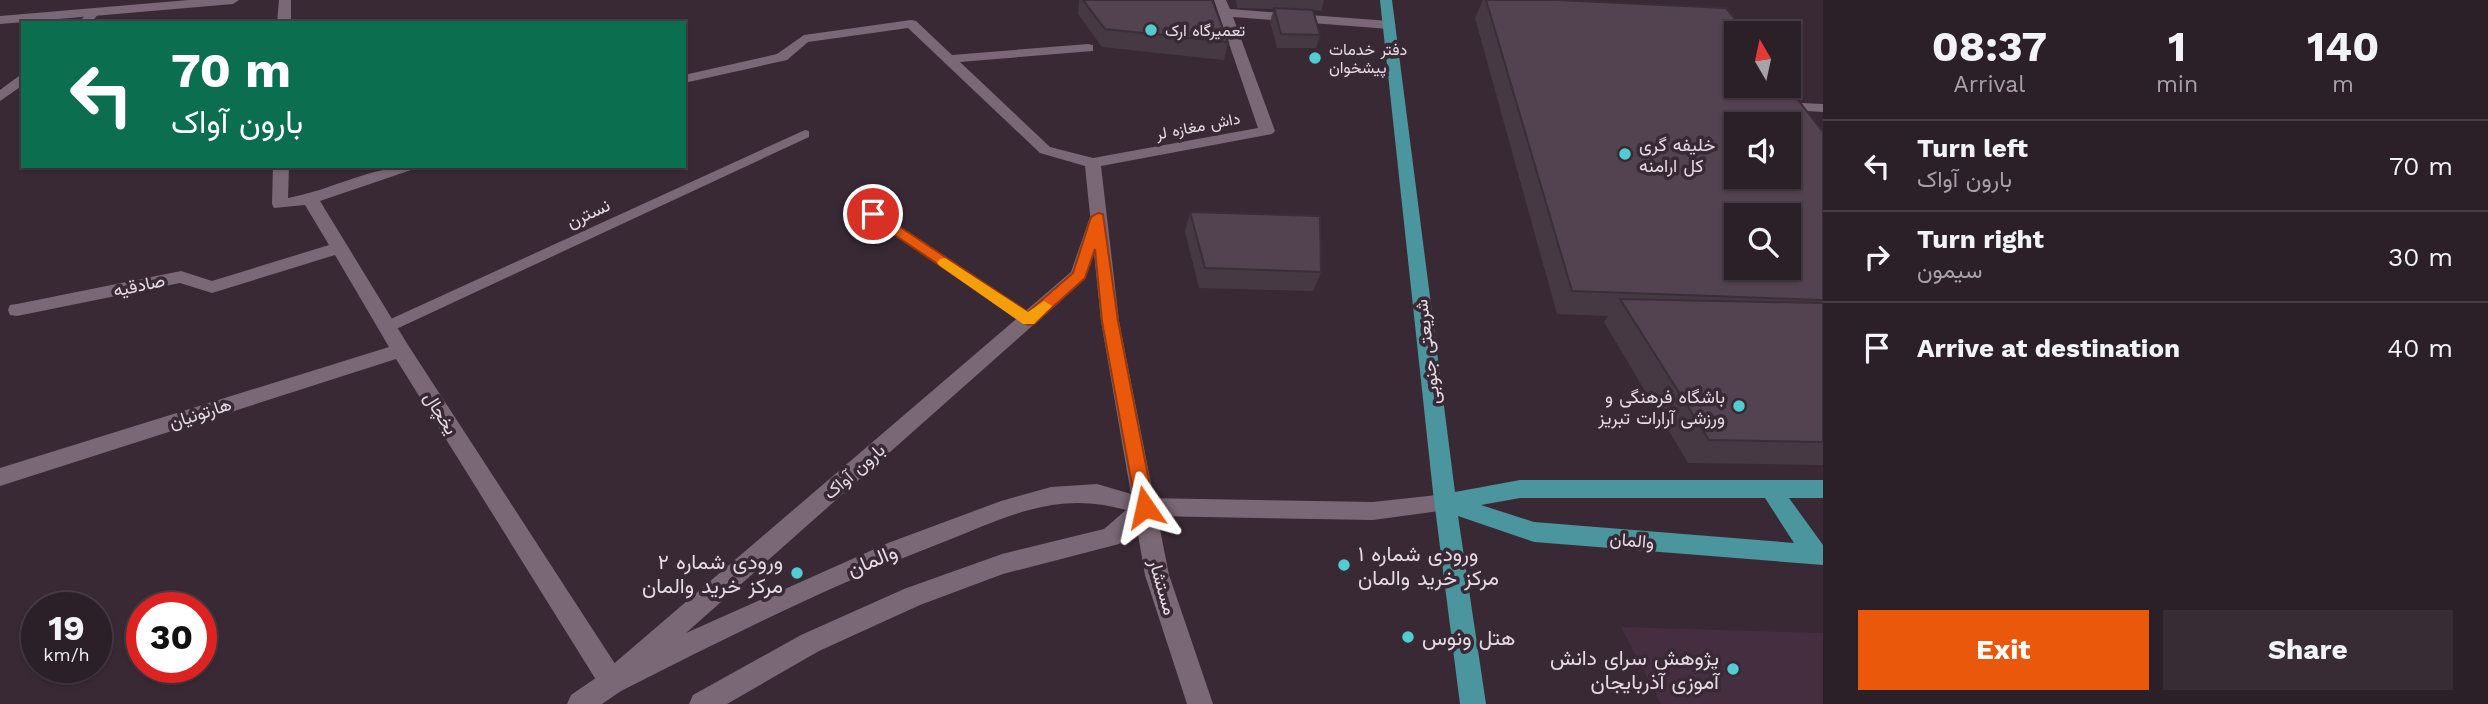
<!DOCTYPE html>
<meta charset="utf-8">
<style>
body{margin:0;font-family:"Work Sans",Vazirmatn,sans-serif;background:#372c34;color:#f1f3f6;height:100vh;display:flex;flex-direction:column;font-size:26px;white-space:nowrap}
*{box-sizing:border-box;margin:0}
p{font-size:23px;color:#a6a2a8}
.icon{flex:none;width:38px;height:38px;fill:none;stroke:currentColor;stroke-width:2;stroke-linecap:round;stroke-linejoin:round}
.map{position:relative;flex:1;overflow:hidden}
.drawer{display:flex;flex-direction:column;background:#2b1f28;width:665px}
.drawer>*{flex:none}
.banner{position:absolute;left:21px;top:21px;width:665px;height:147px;border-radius:0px;box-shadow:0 2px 5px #0004,0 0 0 2px #473d45;background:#0b6e4f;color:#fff;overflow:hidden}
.needle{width:46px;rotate:351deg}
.buttons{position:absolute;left:1724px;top:21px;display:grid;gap:14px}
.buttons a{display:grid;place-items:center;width:77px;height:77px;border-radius:0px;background:#2b1f28;box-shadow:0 2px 5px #0004,0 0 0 2px #473d45;font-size:35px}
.speed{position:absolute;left:21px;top:592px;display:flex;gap:14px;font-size:35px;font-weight:700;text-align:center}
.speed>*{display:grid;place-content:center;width:91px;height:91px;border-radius:50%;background:#2b1f28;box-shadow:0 2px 5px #0004,0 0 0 2px #473d45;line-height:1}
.speed small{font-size:18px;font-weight:400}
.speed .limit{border:10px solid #d22;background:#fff;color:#111}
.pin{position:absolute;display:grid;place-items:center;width:60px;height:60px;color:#fff;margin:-30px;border:4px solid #fff;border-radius:50%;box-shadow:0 2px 7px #0007}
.me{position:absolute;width:77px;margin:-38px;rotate:349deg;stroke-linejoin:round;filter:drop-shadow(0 0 5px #0008)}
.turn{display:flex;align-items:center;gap:24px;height:147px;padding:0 35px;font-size:32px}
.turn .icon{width:91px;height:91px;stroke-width:2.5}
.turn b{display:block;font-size:49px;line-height:60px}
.eta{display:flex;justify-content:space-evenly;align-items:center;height:119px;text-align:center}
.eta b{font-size:42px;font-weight:700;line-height:49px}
.action{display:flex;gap:14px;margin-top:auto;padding:14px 35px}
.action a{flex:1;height:80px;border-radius:0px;background:#ea580c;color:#fff;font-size:28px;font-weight:700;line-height:80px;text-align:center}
.action a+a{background:#372c34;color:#f1f3f6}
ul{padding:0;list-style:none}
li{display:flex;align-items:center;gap:21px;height:91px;padding:0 35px;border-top:2px solid #473d45}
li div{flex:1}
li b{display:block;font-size:26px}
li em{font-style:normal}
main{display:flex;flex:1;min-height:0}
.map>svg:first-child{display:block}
</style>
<main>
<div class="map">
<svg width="1823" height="704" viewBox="0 0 1823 704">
<rect width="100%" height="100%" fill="#392935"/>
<path fill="#442e3f" d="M1621 627 1823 633V704H1661Z"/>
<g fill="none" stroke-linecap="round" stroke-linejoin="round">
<path fill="#7b6876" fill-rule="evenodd" d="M805 130 809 131V137L392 331H382L379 327 382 323Z
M873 210 1034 316 1037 320 1034 324H1024L868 217 866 214 868 211Z"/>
<path fill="#7b6876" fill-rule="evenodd" d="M279 0H291V23H277Z
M1214 0H1226L1230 9 1389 21 1396 25 1389 29 1233 17 1275 131 1272 134 1101 166 1119 321 1169 575 1213 704H1187L1145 575 1101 321 1085 166 1040 153 908 28 808 42 787 60 684 83V75L777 54 804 35 911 20 916 21 952 55 1088 44 1093 45V51L960 62 1050 147 1093 158 1258 128Z
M93 9 99 13 91 23H77Z
M23 73V85L0 101V90Z
M1779 102 1823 104V112L1774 109 1772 106 1774 103Z
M273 166H289L288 198C332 190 371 166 416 166L414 169 320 201 408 345 621 673 625 682 621 691 612 694 603 691 396 359 0 486V468L389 347 335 255 212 293 180 283 17 316 10 315 8 310 10 305 17 304 181 271 212 281 329 245 305 205 274 208 272 204Z"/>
<path fill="#7b6876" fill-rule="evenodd" d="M189 0H239L233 4 0 24V16Z"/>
<path fill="#7b6876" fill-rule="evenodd" d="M1098 212 1106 217 1085 279 686 633 888 543 1001 501 1051 487 1097 484 1145 498 1373 502 1446 494 1454 497 1457 503 1454 509 1373 520 1150 516 1119 544 1003 574 920 605 819 651 727 704H689L693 695 801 635 904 589 1002 554 1104 529 1126 510C1101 503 1078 501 1052 505 1014 511 977 529 941 543 831 585 726 638 621 691L602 704H567L571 695 603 673 1071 272 1090 217Z"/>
<path fill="#4a959e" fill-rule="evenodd" d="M1380 0H1392L1455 492 1520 480H1823V498H1789L1823 545V565L1534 542 1458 516 1486 704H1460L1433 492ZM1520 498H1765L1794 543 1534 522 1481 505Z"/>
</g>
<path fill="#473944" d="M1079 0H1212L1228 42 1224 60 1102 47 1078 14Z
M1236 0H1324L1321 11 1313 10 1320 35 1316 48H1277L1270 21 1274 9 1237 8Z
M1483 0H1557L1823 132V465L1688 463 1604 322 1608 316 1557 314 1475 18Z
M1190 212 1321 272 1313 291 1199 288 1185 231Z"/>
<path fill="#53424f" stroke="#3a2e37" stroke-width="2" fill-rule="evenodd" d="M1083 0H1212L1228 42 1105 29Z
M1486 0H1557L1726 8 1746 33H1736V86H1787L1823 132V300L1572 291ZM1736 124H1788V177H1736ZM1736 215H1788V268H1736Z
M1274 8 1313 10 1320 35 1281 34Z
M1190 212 1320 216 1321 272 1205 268Z
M1620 299 1823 303V442L1709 440Z"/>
<path fill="#ea580c" stroke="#983908" stroke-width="2" d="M873 209 1028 312 1073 273 1091 217 1098 213 1103 214 1118 321 1154 507 1152 513 1145 515 1139 513 1136 507 1102 321 1095 249 1085 278 1034 324 1028 325 868 217V211Z"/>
<path fill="#f59e0b" d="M945 258 1028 312 1044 301 1052 306 1034 324H1023L940 266 937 263 940 259Z"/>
<g fill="#51ccd2" stroke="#392935" stroke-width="2.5">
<circle cx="1151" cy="30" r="7"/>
<circle cx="1315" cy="58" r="7"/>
<circle cx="1625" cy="154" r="7"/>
<circle cx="1739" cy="406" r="7"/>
<circle cx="1344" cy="565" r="7"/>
<circle cx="797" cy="573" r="7"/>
<circle cx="1408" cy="637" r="7"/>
<circle cx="1733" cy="669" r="7"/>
</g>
<g text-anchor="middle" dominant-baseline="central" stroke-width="7" stroke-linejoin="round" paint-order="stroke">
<g font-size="16" fill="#e6dbe3" stroke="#392935" text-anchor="start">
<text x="1165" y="30">تعمیرگاه ارک</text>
<text x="1329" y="49">دفتر خدمات<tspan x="1329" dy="18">پیشخوان</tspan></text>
</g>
<g font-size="16" fill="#e6dbe3" stroke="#392935">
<text transform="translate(1198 126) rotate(-11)">داش مغازه لر</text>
</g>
<g font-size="18" fill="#e6dbe3" stroke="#392935" text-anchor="start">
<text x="1639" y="144">خلیفه گری<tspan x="1639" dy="21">کل ارامنه</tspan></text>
<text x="1725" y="396" text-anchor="end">باشگاه فرهنگی و<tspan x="1725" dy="21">ورزشی آرارات تبریز</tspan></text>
</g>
<g font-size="18" fill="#e6dbe3" stroke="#392935">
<text transform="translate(588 213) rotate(-25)">نسترن</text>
<text transform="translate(139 285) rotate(-12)">صادقیه</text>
<text transform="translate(1427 352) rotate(-97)">شریعتی جنوبی</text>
<text transform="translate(200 413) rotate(-18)">هارتونیان</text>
<text transform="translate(441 413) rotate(58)">یخچال</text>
<text transform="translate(854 471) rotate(-41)">بارون آواک</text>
<text transform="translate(1632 540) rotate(5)">والمان</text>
<text transform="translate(1163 587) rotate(74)">مستشار</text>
</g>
<g font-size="21" fill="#e6dbe3" stroke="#392935" text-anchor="start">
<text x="1358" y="553">ورودی شماره ۱<tspan x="1358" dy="24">مرکز خرید والمان</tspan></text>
<text x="783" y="561" text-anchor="end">ورودی شماره ۲<tspan x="783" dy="24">مرکز خرید والمان</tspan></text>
<text x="1422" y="637">هتل ونوس</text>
<text x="1719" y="657" text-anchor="end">پژوهش سرای دانش<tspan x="1719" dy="24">آموزی آذربایجان</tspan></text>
</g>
<g font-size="21" fill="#e6dbe3" stroke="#392935">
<text transform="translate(872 560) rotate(-23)">والمان</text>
</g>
</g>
</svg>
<div class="buttons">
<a><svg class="needle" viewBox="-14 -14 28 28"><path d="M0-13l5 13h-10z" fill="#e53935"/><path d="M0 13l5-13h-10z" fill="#a6a2a8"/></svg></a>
<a><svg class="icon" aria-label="sound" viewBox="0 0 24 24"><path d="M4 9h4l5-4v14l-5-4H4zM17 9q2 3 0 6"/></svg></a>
<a><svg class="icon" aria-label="search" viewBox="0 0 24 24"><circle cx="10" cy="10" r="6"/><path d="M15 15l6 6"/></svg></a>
</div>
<div class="speed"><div>19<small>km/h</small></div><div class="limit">30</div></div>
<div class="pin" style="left:873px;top:214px;background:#d93025"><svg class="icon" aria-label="arrive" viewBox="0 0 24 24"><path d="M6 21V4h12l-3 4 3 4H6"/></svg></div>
<svg class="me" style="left:1145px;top:507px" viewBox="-20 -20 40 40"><path d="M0-17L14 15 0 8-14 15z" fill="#ea580c" stroke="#fff" stroke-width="4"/></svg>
<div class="banner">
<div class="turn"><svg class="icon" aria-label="left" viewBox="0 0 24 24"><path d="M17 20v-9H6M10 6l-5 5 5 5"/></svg><div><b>70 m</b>بارون آواک</div></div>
</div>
</div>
<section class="drawer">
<div class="eta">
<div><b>08:37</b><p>Arrival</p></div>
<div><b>1</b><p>min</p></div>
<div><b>140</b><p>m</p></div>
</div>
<ul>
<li><svg class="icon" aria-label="left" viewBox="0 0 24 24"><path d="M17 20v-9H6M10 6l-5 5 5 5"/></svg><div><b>Turn left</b><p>بارون آواک</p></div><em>70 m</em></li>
<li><svg class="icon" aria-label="right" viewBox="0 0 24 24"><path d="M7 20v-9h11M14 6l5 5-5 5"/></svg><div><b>Turn right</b><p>سیمون</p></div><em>30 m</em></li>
<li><svg class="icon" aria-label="arrive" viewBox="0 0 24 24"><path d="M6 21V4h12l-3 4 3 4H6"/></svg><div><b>Arrive at destination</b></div><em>40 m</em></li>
</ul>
<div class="action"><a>Exit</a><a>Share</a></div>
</section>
</main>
